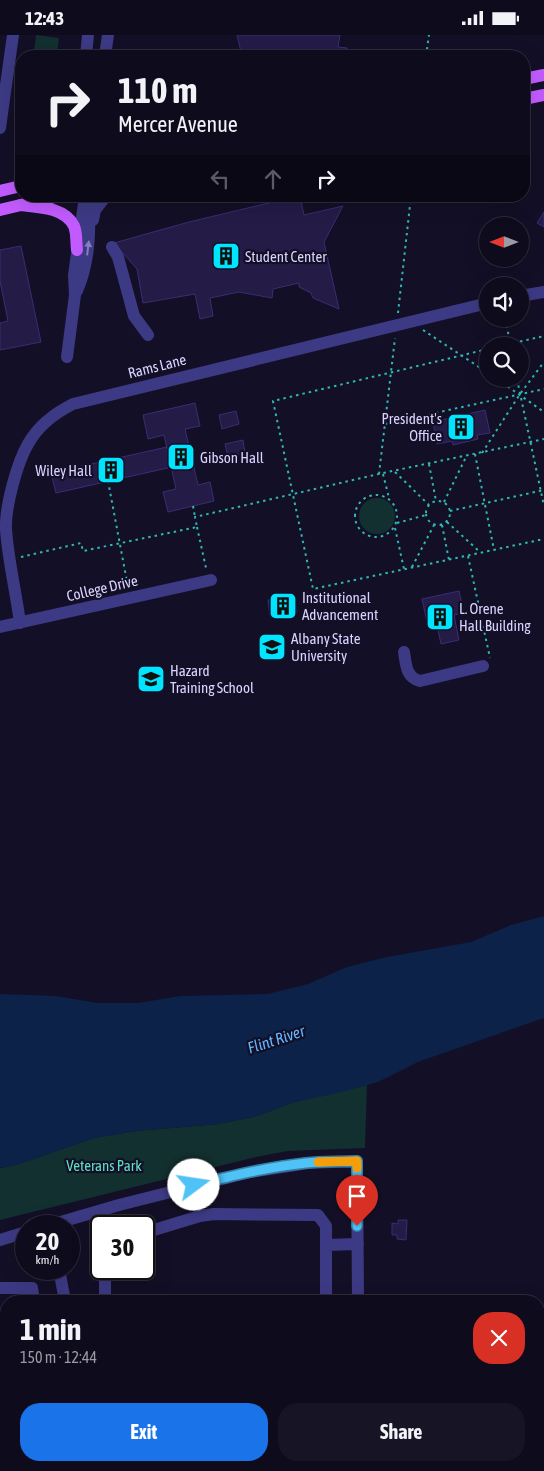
<!DOCTYPE html>
<meta charset="utf-8">
<style>
body{margin:0;font-family:"Asap Condensed",sans-serif;background:#171425;color:#f1f3f6;height:100vh;display:flex;flex-direction:column;font-size:19px;white-space:nowrap}
*{box-sizing:border-box;margin:0}
p{font-size:16px;color:#9b9ba3}
.icon{flex:none;width:28px;height:28px;fill:none;stroke:currentColor;stroke-width:2;stroke-linecap:round;stroke-linejoin:round}
.map{position:relative;flex:1;overflow:hidden}
.details{position:absolute;left:0px;top:1260px;width:545px;height:176px;display:flex;flex-direction:column;background:#0e0b1c;border-radius:20px 20px 0 0;box-shadow:0 5px 20px #0002,0 0 0 1px #2e2b3b}
.details>*{flex:none}
.banner{position:absolute;left:15px;top:15px;width:515px;height:152px;border-radius:20px;box-shadow:0 5px 20px #0002,0 0 0 1px #2e2b3b;background:#0e0b1c;color:#f1f3f6;overflow:hidden}
.needle{width:32px;rotate:270deg}
.buttons{position:absolute;left:479px;top:182px;display:grid;gap:10px}
.buttons a{display:grid;place-items:center;width:50px;height:50px;border-radius:50%;background:#0e0b1c;box-shadow:0 5px 20px #0002,0 0 0 1px #2e2b3b;font-size:25px}
.speed{position:absolute;left:15px;top:1180px;display:flex;gap:10px;font-size:25px;font-weight:700;text-align:center}
.speed>*{display:grid;place-content:center;width:65px;height:65px;border-radius:50%;background:#0e0b1c;box-shadow:0 5px 20px #0002,0 0 0 1px #2e2b3b;line-height:1}
.speed small{font-size:12px;font-weight:400}
.speed .limit{border:2px solid #111;border-radius:8px;background:#fff;color:#111}
.pin{position:absolute;display:grid;place-items:center;width:42px;height:42px;color:#fff;margin:-51px -21px;border-radius:50% 50% 50% 0;rotate:-45deg;box-shadow:0 0 5px #0007}
.pin .icon{rotate:45deg}
.me{position:absolute;width:55px;margin:-28px;rotate:76deg;stroke-linejoin:round;filter:drop-shadow(0 0 4px #0008)}
.turn{display:flex;align-items:center;gap:18px;height:105px;padding:0 20px;font-size:22px}
.turn .icon{width:65px;height:65px;stroke-width:2.5}
.turn b{display:block;font-size:35px;line-height:42px}
.lanes{display:flex;align-items:center;height:48px;padding:0 20px;background:#0003;justify-content:center;gap:25px;direction:ltr}
.lanes .off{opacity:.35}
.round{display:grid;place-items:center;flex:none;width:52px;height:52px;border-radius:20px;background:#171425}
.headline{display:flex;align-items:center;justify-content:space-between;height:85px;padding:0 20px}
h1{font-size:30px;font-weight:700;line-height:38px}
.cta{display:flex;gap:10px;margin-top:auto;padding:10px 20px}
.cta a{flex:1;height:58px;border-radius:20px;background:#1a73e8;color:#fff;font-size:20px;font-weight:700;line-height:58px;text-align:center}
.cta a+a{background:#171425;color:#f1f3f6}
.status{display:flex;justify-content:space-between;align-items:center;height:35px;padding:0 25px;background:#0e0b1c;direction:ltr}
.status svg{height:14px;fill:currentColor}
.map>svg:first-child{display:block}
</style>
<div class="status"><b>12:43</b><svg viewBox="0 0 49 12"><path d="M0 12V9h3v3zM5 12V6h3v6zM10 12V3h3v9zM15 12V0h3v12zM26 1h20v11H26zM47 4h2v5h-2z"/></svg></div>
<div class="map">
<svg width="544" height="1436" viewBox="0 0 544 1436">
<rect width="100%" height="100%" fill="#130f26"/>
<path fill="#12302f" d="M36 0 59 3 57 20 46 19V21H27L28 17H34Z
M359 481a18 18 0 1 1 36 0a18 18 0 1 1-36 0Z
M367 1050 365 1113 288 1116 256 1122 0 1185V1133L16 1130 94 1103 136 1096 218 1089 257 1081 294 1067Z"/>
<path fill="#0c2248" d="M544 881V983L418 1027 378 1047 334 1059 294 1067 257 1081 218 1089 136 1096 94 1103 16 1130 0 1133V959L56 961 98 968H138L180 961 268 959 308 949 347 932 387 922 471 907 511 890Z"/>
<path fill="#241b47" stroke="#3b2d73" d="M237 0H340L338 12 347 13 346 21H242Z
M298 161H300L304 180 343 171 324 207 339 274 313 263 311 258 299 252V248L273 254 272 263 239 257 210 263 213 281 200 284 195 259 143 268 137 234 114 208 189 187Z
M544 177V192L537 188Z
M21 211 41 307 0 315V288L8 286 0 246V215Z
M195 368 200 391 185 394 198 450 210 447 214 466 168 477 163 457 176 454 164 400 148 404 143 380Z
M485 375 490 398 477 400 478 404 453 410 452 406 437 409 433 387Z
M236 376 239 389 222 394 219 380Z
M243 405 245 418 228 422 225 409Z
M167 412 172 432 56 458 51 438Z
M459 556 464 578 454 580 459 605 441 609 436 585 427 587 422 564Z
M295 561 297 577 270 581 268 565Z
M398 1185H407L406 1205 397 1204V1200H392V1188L398 1189Z
M391 1430H417V1436H391Z"/>
<g fill="none" stroke-linecap="round" stroke-linejoin="round">
<path stroke="#2fb8b0" stroke-width="2" stroke-dasharray="2.5 4" stroke-linecap="butt" d="M426 21 429 0
M398 278 411 161
M505 284 511 311
M423 295 488 338
M501 311 544 301
M488 314 273 366 313 554 544 504
M497 344 544 377
M517 344 544 471
M385 389 544 354
M482 418 520 359 544 327
M475 419 494 515
M429 429 436 466
M395 437 429 470
M379 439 395 303
M383 439 389 463
M108 446 128 552
M355 481a21 21 0 1 1 42 0a21 21 0 1 1-42 0Z
M426 478a12 12 0 1 1 24 0a12 12 0 1 1-24 0Z
M444 467 466 422
M193 471 195 482
M450 476 544 455
M447 487 480 517
M397 488 426 480
M442 490 449 525
M197 492 206 533
M395 493 404 534
M468 521 490 623
M21 522 81 508 83 516 197 492 195 482 383 438 544 404
M412 532 434 490
M370 1265 379 1266
M539 1269H544
M0 1420H6
M115 1430H316
M338 1430H348"/>
<path stroke="#3d3a85" stroke-width="12" d="M86 21 88 0
M105 21 108 0
M0 93 13 0
M93 185 95 175 106 161
M112 212 118 222 134 281 148 300
M77 256C89 228 90 199 89 170
M520 261 544 257
M67 322 75 260 74 240 85 161
M20 588C16 557 8 525 6 494 5 472 17 428 28 409 38 391 55 378 73 369L488 268
M0 592 211 545
M404 617C406 630 406 642 420 646L483 631
M47 1191 119 1170 250 1137 308 1128 357 1126 358 1266
M144 1198 200 1181 214 1179 318 1180 326 1191V1266
M0 1205 26 1197
M326 1210 358 1209
M59 1234 65 1266
M0 1253H32L34 1266
M105 1266V1234
M0 1392H6
M73 1430V1436
M105 1430V1436
M326 1430V1436
M358 1430V1436"/>
<path stroke="#c25bff" stroke-width="12" d="M524 44 544 40
M524 64 544 60
M0 156 21 151
M20 170C38 172 65 172 74 191 77 198 76 208 77 215
M0 175 59 161"/>
</g>
<defs><path id="oneway-solid" d="M-6-.8H1V-3.2L6.5 0L1 3.2V.8H-6Z" transform="scale(1.25)"/></defs>
<use fill="#837fbc" href="#oneway-solid" transform="translate(88 213) rotate(-83)"/>
<g fill="none" stroke-linecap="round" stroke-linejoin="round">
<defs>
<path id="route" d="M194 1150C231 1141 268 1132 306 1128 323 1126 340 1127 357 1126V1191"/>
</defs>
<use href="#route" stroke="#337fa1" stroke-width="12"/>
<use href="#route" stroke="#4fc3f7" stroke-width="9"/>
<path stroke="#f59e0b" stroke-width="9" d="M318 1127 357 1126V1133"/>
</g>
<defs>
<symbol id="building-square" viewBox="-11 -11 22 22"><rect x="-9" y="-9" width="18" height="18" rx="4" fill="#00e5ff" stroke="#130f26"/><path d="M-4-6H4V6H1V3H-1V6H-4ZM-2.5-4.3h1.7v1.8h-1.7ZM.8-4.3h1.7v1.8H.8ZM-2.5-1h1.7V.8h-1.7ZM.8-1h1.7V.8H.8Z" fill="#111"/></symbol>
<symbol id="university-square" viewBox="-11 -11 22 22"><rect x="-9" y="-9" width="18" height="18" rx="4" fill="#00e5ff" stroke="#130f26"/><path d="M0-5L7-2L0 1L-7-2ZM-4 1L0 2.5L4 1V4Q0 6-4 4Z" fill="#111"/></symbol>
<symbol id="school-square" viewBox="-11 -11 22 22"><rect x="-9" y="-9" width="18" height="18" rx="4" fill="#00e5ff" stroke="#130f26"/><path d="M0-5L7-2L0 1L-7-2ZM-4 1L0 2.5L4 1V4Q0 6-4 4Z" fill="#111"/></symbol>
</defs>
<g fill-rule="evenodd">
<use href="#building-square" x="210" y="205" width="32" height="32"/>
<use href="#building-square" x="445" y="376" width="32" height="32"/>
<use href="#building-square" x="165" y="406" width="32" height="32"/>
<use href="#building-square" x="95" y="419" width="32" height="32"/>
<use href="#building-square" x="267" y="555" width="32" height="32"/>
<use href="#building-square" x="424" y="566" width="32" height="32"/>
<use href="#university-square" x="256" y="596" width="32" height="32"/>
<use href="#school-square" x="135" y="628" width="32" height="32"/>
</g>
<g text-anchor="middle" dominant-baseline="central" stroke-width="4.5" stroke-linejoin="round" paint-order="stroke">
<g font-size="15" fill="#d9d4ff" stroke="#130f26" text-anchor="start">
<text x="245" y="221">Student Center</text>
<text x="442" y="383" text-anchor="end">President's<tspan x="442" dy="17">Office</tspan></text>
<text x="200" y="422">Gibson Hall</text>
<text x="92" y="435" text-anchor="end">Wiley Hall</text>
<text x="302" y="562">Institutional<tspan x="302" dy="17">Advancement</tspan></text>
<text x="459" y="573">L. Orene<tspan x="459" dy="17">Hall Building</tspan></text>
<text x="291" y="603">Albany State<tspan x="291" dy="17">University</tspan></text>
<text x="170" y="635">Hazard<tspan x="170" dy="17">Training School</tspan></text>
</g>
<g font-size="15" fill="#d9d4ff" stroke="#130f26">
<text transform="translate(157 331) rotate(-14)">Rams Lane</text>
<text transform="translate(102 553) rotate(-13)">College Drive</text>
</g>
<g font-size="15" fill="#5fe0c0" stroke="#130f26">
<text x="104" y="1130">Veterans Park</text>
</g>
<g font-size="16" font-style="italic" fill="#62b6ff" stroke="#130f26">
<text transform="translate(276 1004) rotate(-18)">Flint River</text>
</g>
</g>
</svg>
<div class="buttons">
<a><svg class="needle" viewBox="-14 -14 28 28"><path d="M0-13l5 13h-10z" fill="#e53935"/><path d="M0 13l5-13h-10z" fill="#9b9ba3"/></svg></a>
<a><svg class="icon" aria-label="sound" viewBox="0 0 24 24"><path d="M4 9h4l5-4v14l-5-4H4zM17 9q2 3 0 6"/></svg></a>
<a><svg class="icon" aria-label="search" viewBox="0 0 24 24"><circle cx="10" cy="10" r="6"/><path d="M15 15l6 6"/></svg></a>
</div>
<div class="speed"><div>20<small>km/h</small></div><div class="limit">30</div></div>
<div class="pin" style="left:357px;top:1191px;background:#d93025"><svg class="icon" aria-label="arrive" viewBox="0 0 24 24"><path d="M6 21V4h12l-3 4 3 4H6"/></svg></div>
<svg class="me" style="left:194px;top:1150px" viewBox="-20 -20 40 40"><circle r="19" fill="#fff"/><path d="M0-13L10 11 0 6-10 11z" fill="#4fc3f7"/></svg>
<div class="banner">
<div class="turn"><svg class="icon" aria-label="right" viewBox="0 0 24 24"><path d="M7 20v-9h11M14 6l5 5-5 5"/></svg><div><b>110 m</b>Mercer Avenue</div></div>
<div class="lanes"><svg class="icon off" aria-label="left" viewBox="0 0 24 24"><path d="M17 20v-9H6M10 6l-5 5 5 5"/></svg><svg class="icon off" aria-label="ahead" viewBox="0 0 24 24"><path d="M12 20V5M6 11l6-6 6 6"/></svg><svg class="icon" aria-label="right" viewBox="0 0 24 24"><path d="M7 20v-9h11M14 6l5 5-5 5"/></svg></div>
</div>
<section class="details">
<div class="headline"><div><h1>1 min</h1><p>150 m · 12:44</p></div><a class="round" style="background:#d93025;color:#fff"><svg class="icon" aria-label="close" viewBox="0 0 24 24"><path d="M6 6l12 12M18 6L6 18"/></svg></a></div>
<div class="cta"><a>Exit</a><a>Share</a></div>
</section>
</div>
